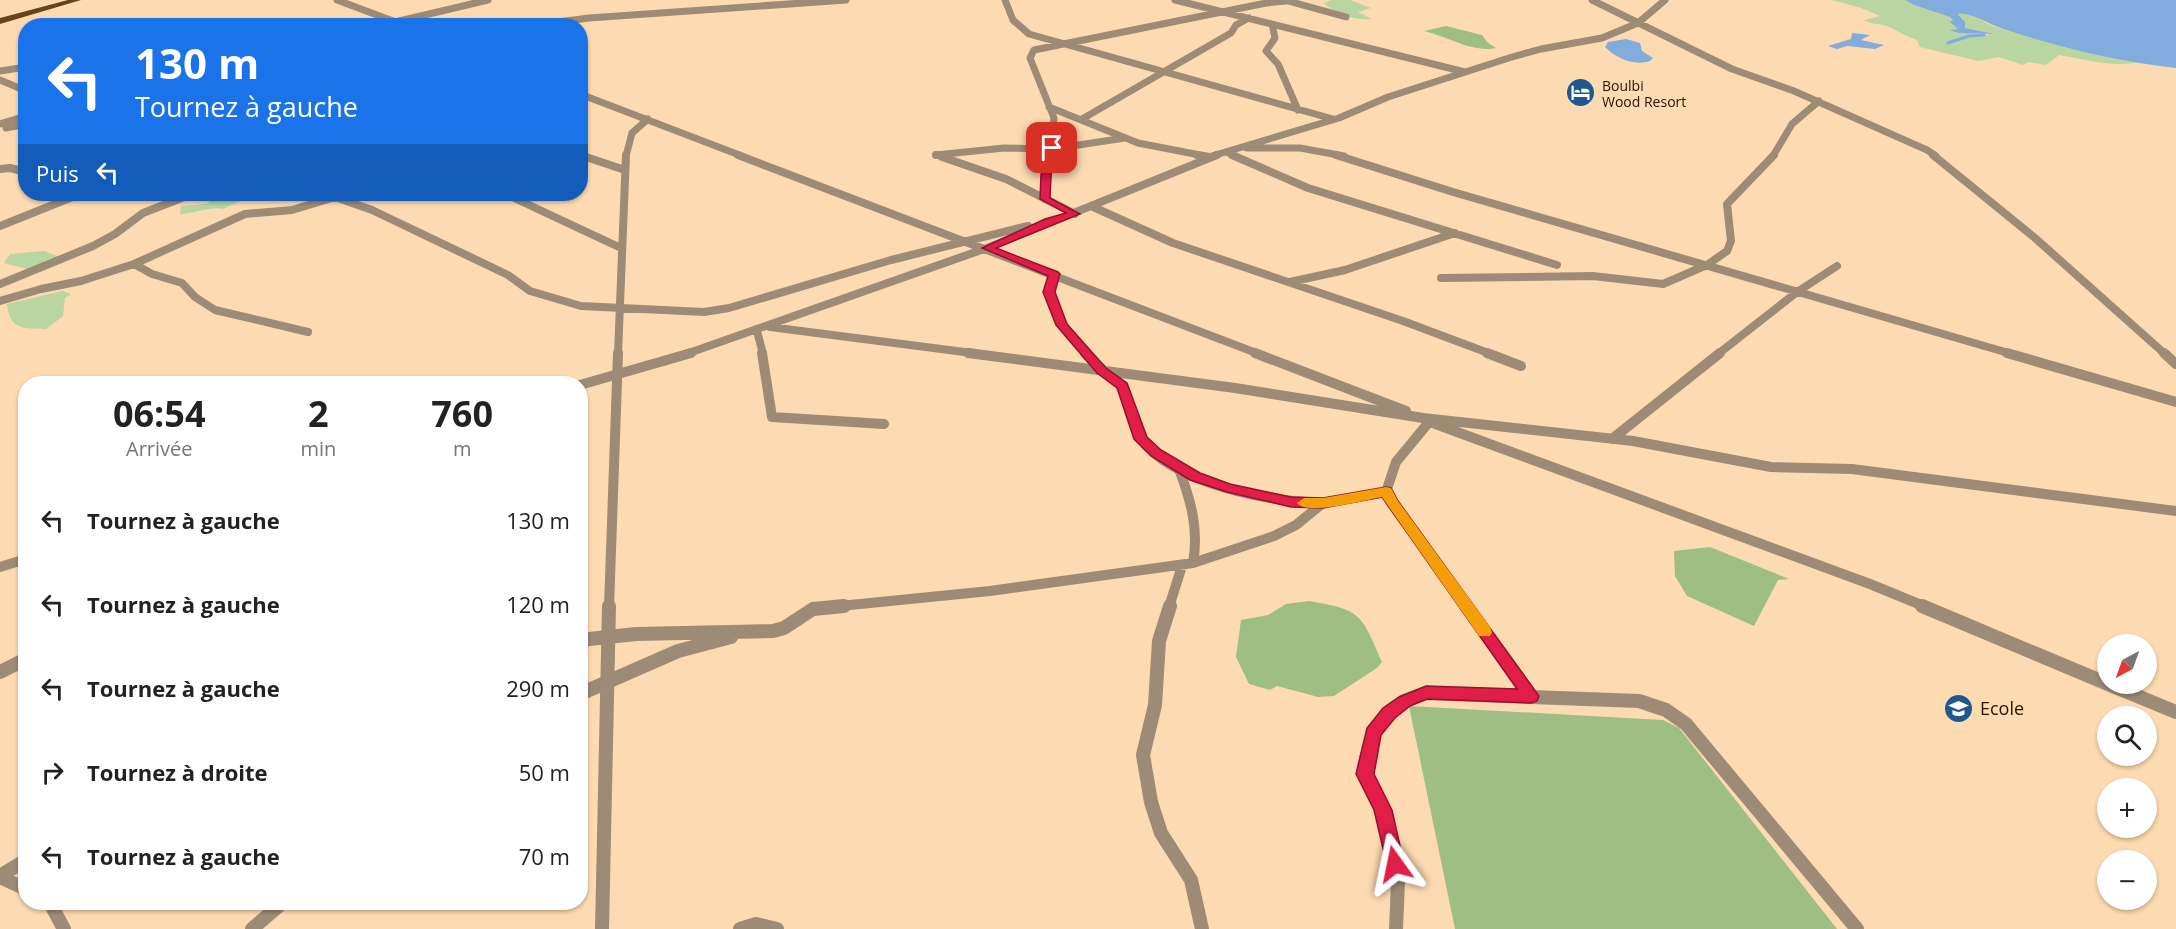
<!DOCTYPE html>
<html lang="fr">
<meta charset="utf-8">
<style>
body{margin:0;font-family:"Open Sans",sans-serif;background:#f6f6f6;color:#222;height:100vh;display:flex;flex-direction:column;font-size:22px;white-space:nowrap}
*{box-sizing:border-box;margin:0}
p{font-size:20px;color:#767676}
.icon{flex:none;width:33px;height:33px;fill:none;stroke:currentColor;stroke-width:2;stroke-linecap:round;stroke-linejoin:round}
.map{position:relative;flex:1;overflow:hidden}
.panel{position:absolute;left:18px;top:376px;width:570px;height:534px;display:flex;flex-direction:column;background:#fff;border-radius:24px;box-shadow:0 2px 4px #0004}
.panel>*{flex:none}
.guide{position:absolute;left:18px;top:18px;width:570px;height:183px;border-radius:24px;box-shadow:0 2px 4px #0004;background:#1a73e8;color:#fff;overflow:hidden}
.needle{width:39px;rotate:221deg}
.controls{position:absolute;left:2097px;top:634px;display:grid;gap:12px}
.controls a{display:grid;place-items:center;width:60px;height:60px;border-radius:50%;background:#fff;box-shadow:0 2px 4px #0004;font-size:30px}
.pin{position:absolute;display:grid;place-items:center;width:51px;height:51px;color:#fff;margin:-26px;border-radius:12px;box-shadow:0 3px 9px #0006}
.me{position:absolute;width:66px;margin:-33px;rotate:348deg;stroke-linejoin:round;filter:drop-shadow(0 0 4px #0008)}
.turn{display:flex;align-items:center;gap:21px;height:126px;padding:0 18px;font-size:27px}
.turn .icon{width:78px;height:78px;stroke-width:2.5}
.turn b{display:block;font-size:42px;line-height:51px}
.then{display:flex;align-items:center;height:57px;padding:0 18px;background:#0003;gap:12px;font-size:22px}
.eta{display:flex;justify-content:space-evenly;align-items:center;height:102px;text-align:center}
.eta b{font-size:36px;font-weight:700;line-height:42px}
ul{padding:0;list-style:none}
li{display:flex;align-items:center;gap:18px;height:84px;padding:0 18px}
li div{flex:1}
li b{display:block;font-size:22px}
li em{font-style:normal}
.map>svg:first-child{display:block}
</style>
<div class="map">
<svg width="2176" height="929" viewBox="0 0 2176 929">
<rect width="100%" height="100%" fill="#fddbb2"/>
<path fill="#b8d5a2" d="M1332 0H1350L1371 8 1358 12 1372 19C1354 21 1336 13 1323 3Z
M1832 0H1905L1914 5 1950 17 1953 20 1951 22 1958 29 1951 30 1984 35 1995 34 1965 28 1962 18 1958 14H1968L1993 26 2059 45 2139 62C2113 68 2085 59 2059 55L2046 65 2029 62 2023 65 1999 57 1978 61 1920 47 1917 40C1906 36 1899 32 1889 27 1881 23 1872 25 1864 20L1880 16 1861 8Z
M222 194H257L223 209C212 206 193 214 180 214L181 206 206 204Z
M44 251 60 257 32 270 4 263 10 254Z
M62 291 71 294 65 298 63 316 46 329C24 328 10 331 7 304Z"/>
<path fill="#9ebe84" d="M1446 26 1482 35 1488 43 1496 48C1473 53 1446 36 1424 31Z
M1710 547 1789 579 1778 580 1754 626 1687 596 1675 576 1674 551Z
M1309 601C1362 610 1361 614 1382 662L1377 668 1334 696 1318 697 1277 686 1270 690 1249 684 1236 657 1241 620 1268 615 1286 604Z
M1409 706 1663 720 1679 728 1837 929H1455Z"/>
<path fill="#81acdd" d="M1905 0H2176V68C2117 61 2057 47 2001 28 1988 24 1971 12 1958 14L1965 22V28L1995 34 1959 33 1949 30 1958 29 1950 22 1953 20 1950 17 1914 5Z
M1852 33 1870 35 1861 40 1884 45 1875 49 1847 46 1837 49 1828 46 1851 39Z
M1626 39 1640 43 1642 51 1653 58 1650 61C1634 66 1617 59 1605 47L1608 42Z"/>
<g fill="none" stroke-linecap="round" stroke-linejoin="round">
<path stroke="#81acdd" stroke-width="3" d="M1948 43 1969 36 1984 35"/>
<path stroke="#9d8b75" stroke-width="7" d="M337 0 401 24
M1005 0 1013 20 1029 34 1333 119
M1175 0 1465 72
M1592 0 1732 69 1794 91 1927 150 1936 156
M1288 1 1346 17
M414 21 441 26
M395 22 488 0
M1272 24 1275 38 1266 51 1278 64 1298 110
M527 26 589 18 846 0
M0 71 26 67
M0 80 26 91
M580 94 742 156
M1049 107 1138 143 1205 156
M1082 119 1231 33 1236 25 1249 18
M0 124 26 116
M6 128 26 124
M1247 148H1300L1344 156
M1227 152 1235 156
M580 155 584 156
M936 155 1004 148 1052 149 1125 138
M626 156 632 133 648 119
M1050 156 1054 118 1030 58 1034 50 1266 3 1295 0
M1212 156 1339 118 1388 97 1512 57 1541 49 1602 38 1638 23 1665 0
M1773 156 1792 124 1819 101"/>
<path stroke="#9d8b75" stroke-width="8" d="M580 155 625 170
M738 155 1259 354
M936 155H939
M1197 155 1209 157
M1232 155 1308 188 1557 265
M1336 155 1453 192 2012 354
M1933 155 2035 238 2165 354
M942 157 1006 179 1075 214
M0 169 10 168 26 172
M512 197 621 248
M1045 199 1050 155
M1091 206 1173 243 1403 321 1491 354
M0 226 80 194
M134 264 152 274 182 283 195 297 215 310 308 332
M1054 275C1052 281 1049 287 1049 293 1051 316 1072 338 1086 354
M1441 278 1593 276 1663 284 1707 265 1727 251 1731 241 1727 204 1774 155
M1290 282 1345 270 1455 233
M0 284 93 246 115 234 143 213 192 194
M0 301 41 289 81 281 134 264 245 214 292 210 335 197 372 210 508 275 530 291 581 306 704 312 729 308 891 260 1028 226
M770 327 980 354
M757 331 763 354
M618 354 626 155
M686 354 987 248 1217 155
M1718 354 1797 292 1837 266"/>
<path stroke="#9d8b75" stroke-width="10" d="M762 353 772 417 884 424
M968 353 1235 388 1423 418 1633 441 1771 467 1852 469 2176 511
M1085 353C1095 365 1118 380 1124 390 1133 405 1130 424 1140 438 1175 485 1268 501 1322 503
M1255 353 1406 411
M1487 353 1521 366
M2007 353 2176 402
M2164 353 2176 364
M580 385 691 353
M1423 418 1429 422 1396 462 1386 492 1391 503 1467 607
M1430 422 1870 584 1926 607
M1612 439 1720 353
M1179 469C1191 501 1199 529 1193 563
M0 567 26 559
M609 607 618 353
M830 607 990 591 1193 563 1274 536 1296 525 1323 503 1386 492
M1169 607 1182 566"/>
<path stroke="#9d8b75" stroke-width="14" d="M1170 606 1159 641 1155 705 1143 755 1151 802 1161 833 1191 880 1202 929
M1466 606 1531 696
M1922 606 2108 684
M580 640 636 634 773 631 784 628 813 609 844 606
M0 672 26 659
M2108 684 2176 712
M580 694 678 651 731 637
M0 876 26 860
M0 877 26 889
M50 903 64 929
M252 929 282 903
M602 929 609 606
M740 929 756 924 777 929
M1396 929 1398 882 1383 810 1365 774 1366 759 1373 733 1389 713 1404 701 1426 693 1639 701 1666 710 1686 724 1857 929"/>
<path fill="#644418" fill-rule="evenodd" d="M68 0H81L0 24V18Z"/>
</g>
<path fill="#e11d48" stroke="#92132f" stroke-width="1.5" d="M1048 146 1056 148 1051 175 1050 198 1080 214 996 248 1058 272 1060 274 1055 292 1067 324 1106 368 1127 383 1147 437 1161 450 1200 473 1230 484 1291 497 1323 498 1386 487 1391 488 1398 501 1539 696 1537 701 1531 703 1427 699 1410 706 1395 718 1381 735 1374 774 1392 810 1404 864 1401 870 1395 873 1388 870 1374 810 1356 774 1367 728 1383 708 1399 697 1426 686 1517 689 1382 497 1323 508 1291 507 1227 492 1190 480 1151 456 1134 439 1117 388 1097 373 1056 325 1043 292 1048 276 982 248 1045 219 1066 213 1040 199 1041 175Z"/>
<path fill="#f59e0b" d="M1386 487 1391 488 1398 501 1490 627 1492 632 1490 636H1479L1382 497C1365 500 1307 516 1297 503L1304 498H1323Z"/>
<defs>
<symbol id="hotel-disc" viewBox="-11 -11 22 22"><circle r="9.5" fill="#20578f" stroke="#fddbb2"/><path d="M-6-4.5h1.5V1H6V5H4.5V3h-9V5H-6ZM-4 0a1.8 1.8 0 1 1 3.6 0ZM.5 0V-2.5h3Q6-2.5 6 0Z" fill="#fff"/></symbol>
<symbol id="school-disc" viewBox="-11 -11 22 22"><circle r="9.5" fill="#20578f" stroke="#fddbb2"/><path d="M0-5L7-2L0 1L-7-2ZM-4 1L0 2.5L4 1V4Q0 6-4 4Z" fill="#fff"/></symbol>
</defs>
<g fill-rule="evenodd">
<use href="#hotel-disc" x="1564" y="76" width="33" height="33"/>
<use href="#school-disc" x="1942" y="692" width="33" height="33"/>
</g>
<g text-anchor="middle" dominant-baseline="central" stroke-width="4.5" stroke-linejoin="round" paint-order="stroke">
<g font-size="14" fill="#241400" stroke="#fddbb2" text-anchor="start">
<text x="1602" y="85">Boulbi<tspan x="1602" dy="16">Wood Resort</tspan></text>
</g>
<g font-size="18" fill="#241400" stroke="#fddbb2" text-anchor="start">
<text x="1980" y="708">Ecole</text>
</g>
</g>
</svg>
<div class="controls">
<a><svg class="needle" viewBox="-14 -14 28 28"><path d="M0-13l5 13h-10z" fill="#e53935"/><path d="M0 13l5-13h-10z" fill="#767676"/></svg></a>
<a><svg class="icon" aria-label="search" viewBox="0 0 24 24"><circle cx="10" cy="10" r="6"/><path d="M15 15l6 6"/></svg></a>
<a>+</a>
<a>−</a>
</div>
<div class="pin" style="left:1052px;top:148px;background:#d93025"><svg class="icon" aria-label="arrive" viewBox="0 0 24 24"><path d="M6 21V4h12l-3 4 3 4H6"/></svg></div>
<svg class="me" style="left:1395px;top:864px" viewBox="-20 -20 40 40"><path d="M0-17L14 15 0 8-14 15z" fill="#e11d48" stroke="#fff" stroke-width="4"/></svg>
<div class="guide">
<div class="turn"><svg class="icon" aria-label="left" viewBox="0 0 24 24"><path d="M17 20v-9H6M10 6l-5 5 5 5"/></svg><div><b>130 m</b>Tournez à gauche</div></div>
<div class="then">Puis<svg class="icon" aria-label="left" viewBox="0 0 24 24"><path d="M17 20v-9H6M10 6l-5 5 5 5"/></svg></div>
</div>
<section class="panel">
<div class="eta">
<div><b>06:54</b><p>Arrivée</p></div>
<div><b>2</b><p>min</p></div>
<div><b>760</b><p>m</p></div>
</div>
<ul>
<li><svg class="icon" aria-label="left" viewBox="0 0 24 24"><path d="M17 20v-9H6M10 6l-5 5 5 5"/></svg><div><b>Tournez à gauche</b></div><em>130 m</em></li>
<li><svg class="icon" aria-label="left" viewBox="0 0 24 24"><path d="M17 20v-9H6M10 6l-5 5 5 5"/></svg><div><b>Tournez à gauche</b></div><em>120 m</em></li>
<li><svg class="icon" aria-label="left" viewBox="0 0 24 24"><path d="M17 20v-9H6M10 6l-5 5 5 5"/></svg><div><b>Tournez à gauche</b></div><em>290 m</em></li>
<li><svg class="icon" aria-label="right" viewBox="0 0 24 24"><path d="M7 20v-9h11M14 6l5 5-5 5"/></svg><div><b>Tournez à droite</b></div><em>50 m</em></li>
<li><svg class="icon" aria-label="left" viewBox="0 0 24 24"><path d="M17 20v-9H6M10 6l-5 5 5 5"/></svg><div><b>Tournez à gauche</b></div><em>70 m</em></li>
</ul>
</section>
</div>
